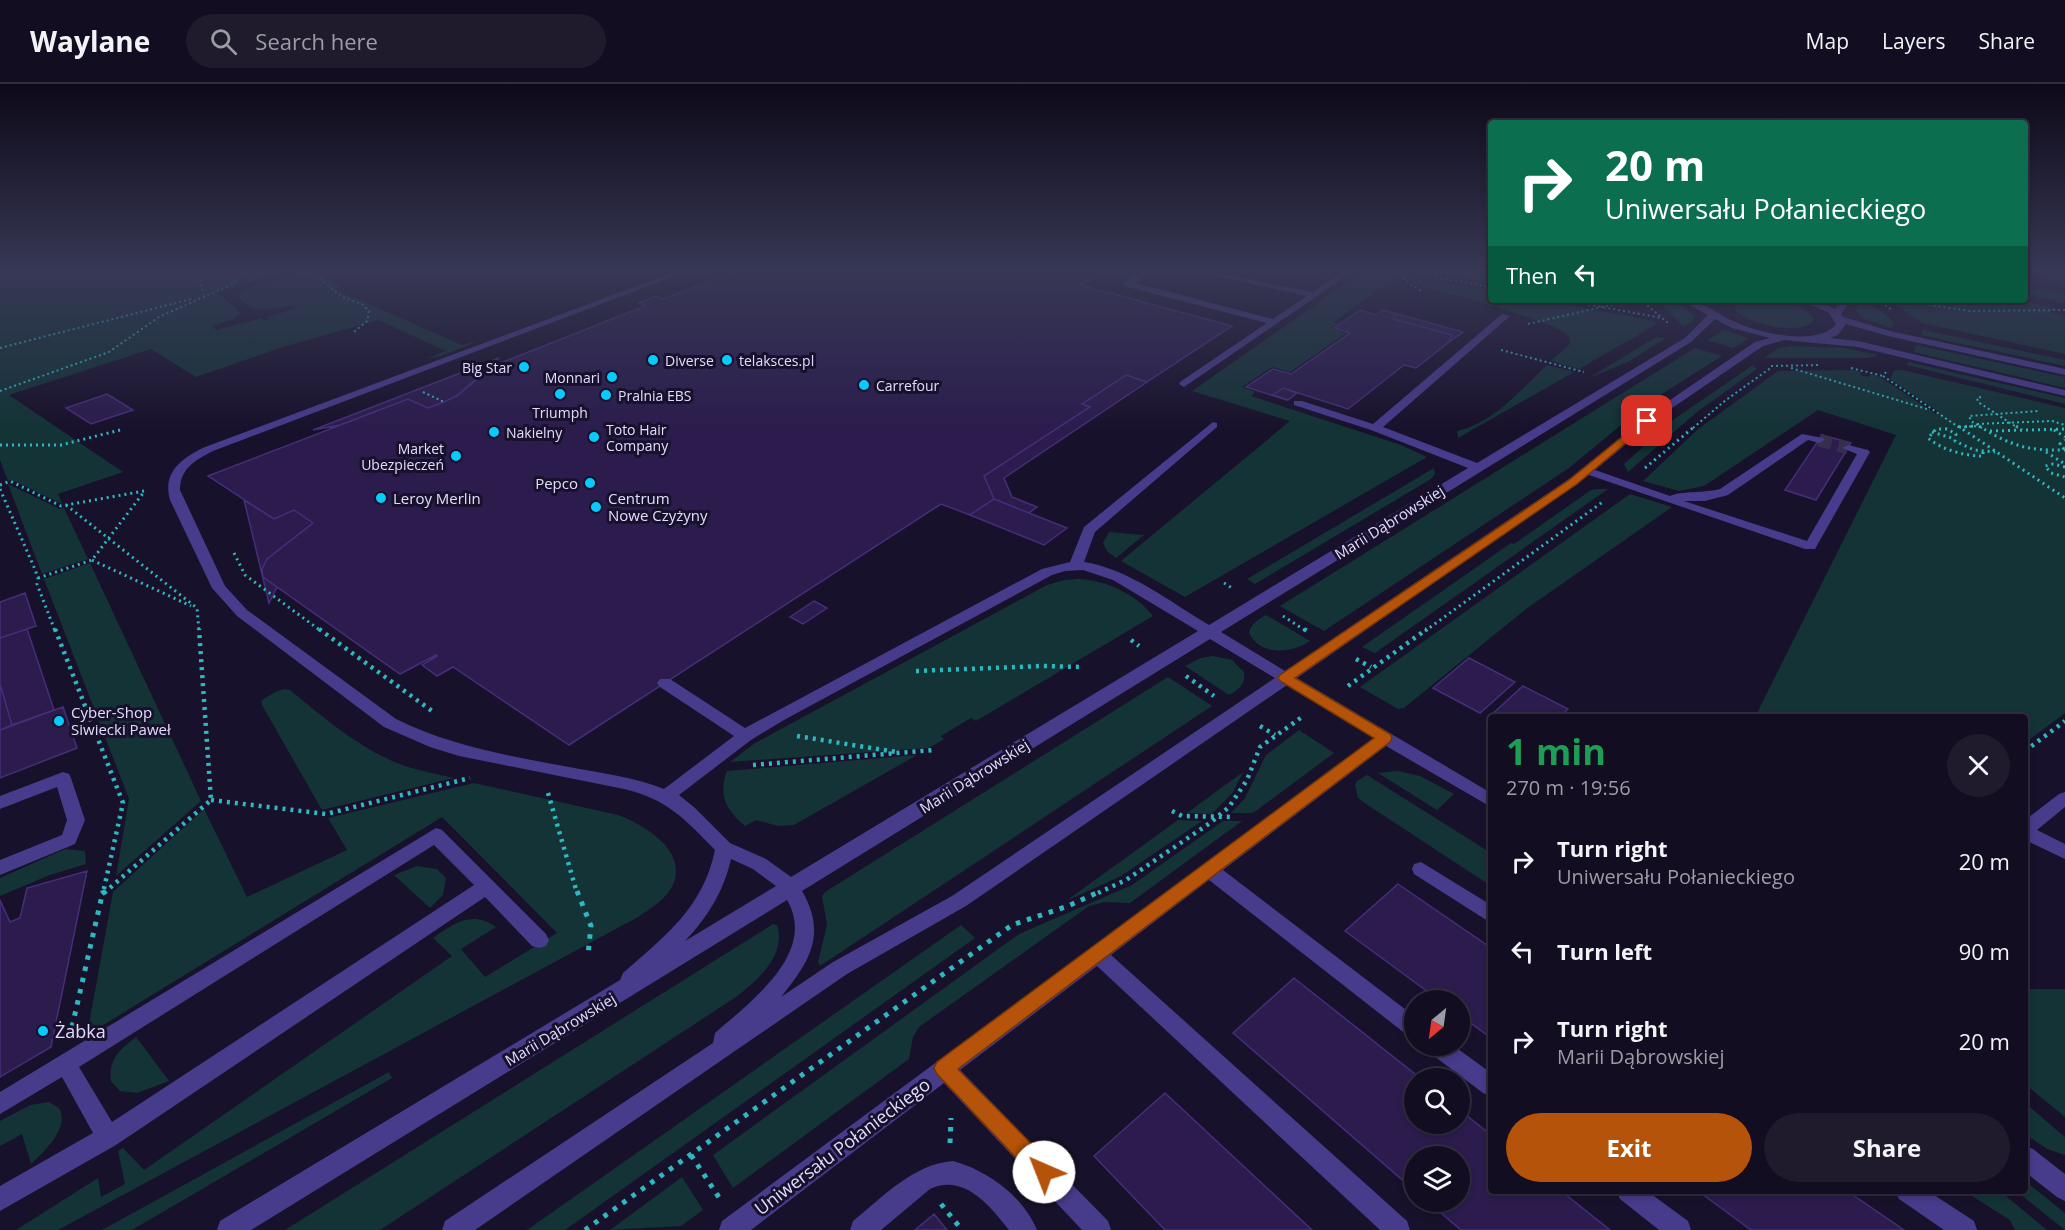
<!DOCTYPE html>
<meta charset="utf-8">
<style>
body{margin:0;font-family:"Open Sans",sans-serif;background:#1f1b2d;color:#f1f3f6;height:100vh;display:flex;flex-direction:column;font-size:22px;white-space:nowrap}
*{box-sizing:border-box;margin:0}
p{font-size:20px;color:#9c9ca5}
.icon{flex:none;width:33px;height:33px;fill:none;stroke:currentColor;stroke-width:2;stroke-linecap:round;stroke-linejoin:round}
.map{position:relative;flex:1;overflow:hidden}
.panel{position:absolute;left:1488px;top:630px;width:540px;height:480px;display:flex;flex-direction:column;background:#120d20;border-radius:6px;box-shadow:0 3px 9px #0003,0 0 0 2px #312d3e}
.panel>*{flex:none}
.banner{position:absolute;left:1488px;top:36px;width:540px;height:183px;border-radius:6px;box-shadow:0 3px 9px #0003,0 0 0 2px #312d3e;background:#0b6e4f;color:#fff;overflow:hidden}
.needle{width:39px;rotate:209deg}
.controls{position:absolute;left:1404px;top:906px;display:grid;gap:12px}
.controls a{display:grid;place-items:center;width:66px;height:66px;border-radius:50%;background:#120d20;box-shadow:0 3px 9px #0003,0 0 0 2px #312d3e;font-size:30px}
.pin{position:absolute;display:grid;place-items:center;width:51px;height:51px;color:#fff;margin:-26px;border-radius:12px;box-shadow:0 3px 9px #0006}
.me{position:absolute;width:66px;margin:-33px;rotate:316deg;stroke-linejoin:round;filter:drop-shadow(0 0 4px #0008)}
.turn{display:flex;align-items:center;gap:21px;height:126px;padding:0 18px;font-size:27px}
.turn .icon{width:78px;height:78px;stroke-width:2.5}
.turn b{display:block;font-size:42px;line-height:51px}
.then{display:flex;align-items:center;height:57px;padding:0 18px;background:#0003;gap:12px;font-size:22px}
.round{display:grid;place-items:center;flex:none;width:63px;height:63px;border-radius:32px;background:#1f1b2d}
.summary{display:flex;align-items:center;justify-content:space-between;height:102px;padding:0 18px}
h1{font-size:36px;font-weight:700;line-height:45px;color:#1e9e55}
.cta{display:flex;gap:12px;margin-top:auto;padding:12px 18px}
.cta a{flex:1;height:69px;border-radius:36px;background:#b45309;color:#fff;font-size:24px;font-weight:700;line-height:69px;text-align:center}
.cta a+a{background:#1f1b2d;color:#f1f3f6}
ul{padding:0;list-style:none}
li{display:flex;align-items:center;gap:18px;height:90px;padding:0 18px}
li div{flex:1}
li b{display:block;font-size:22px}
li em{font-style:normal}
header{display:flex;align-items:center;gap:36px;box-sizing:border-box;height:84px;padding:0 30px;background:#120d20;border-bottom:2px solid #312d3e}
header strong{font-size:28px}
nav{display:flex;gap:33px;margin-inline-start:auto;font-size:21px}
.search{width:420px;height:54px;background:#1f1b2d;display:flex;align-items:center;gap:15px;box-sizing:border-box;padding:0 21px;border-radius:33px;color:#9c9ca5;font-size:22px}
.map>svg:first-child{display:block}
</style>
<header>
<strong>Waylane</strong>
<div class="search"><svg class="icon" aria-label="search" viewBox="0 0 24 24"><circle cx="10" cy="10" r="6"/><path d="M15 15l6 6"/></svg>Search here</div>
<nav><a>Map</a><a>Layers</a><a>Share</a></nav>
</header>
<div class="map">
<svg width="2065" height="1146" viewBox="0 0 2065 1146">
<rect width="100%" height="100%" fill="#18112b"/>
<path fill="#133336" d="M1365 186 1387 188 1398 197 1386 205 1380 204 1334 238 1337 240 1331 244 1346 249 1290 288 1272 283 1242 303 1255 308 1251 312 1401 361 1427 373 1185 513 1121 477 1290 337 1192 307Z
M1418 186H1484L1491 187V199Z
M2025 186H2044L2065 190V204L2056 202 2060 198 2025 190Z
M286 187 217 208 241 229 233 235 212 242 216 246 262 234 261 237 271 235 267 233 295 225 291 221C271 226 251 231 238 211 248 201 296 188 311 187 318 186 323 189 329 191L323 194 343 202 335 205 462 261 478 257 439 273 428 274 446 267 378 236 283 263 196 293 151 265 9 311 123 388 58 410 62 420 12 396 8 397 0 376V191Z
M1398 190 1491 207V216H1540L1654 237 1657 240 1579 285 1551 277 1570 260 1569 253 1562 247C1533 233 1497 223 1465 214 1449 209 1406 201 1398 190Z
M2025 205H2042L2065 210V216L2061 219 2025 209Z
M1664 216 1682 222 1693 230V237L1684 243 1664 223Z
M1749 216C1769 216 1804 216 1814 236 1802 253 1747 240 1735 226L1736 220Z
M1893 216 2020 217 2056 224 2051 228 2065 232V270L1922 239 1891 217Z
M1861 218C1873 222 1886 229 1894 239L1891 244 1862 234 1855 225Z
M1724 246 1747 254 1748 255 1733 264 1707 256Z
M1923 246 2065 276V282L1921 251Z
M1656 253 1666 254 1628 278 1589 294Z
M1916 261 2065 293V304L1914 268Z
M1793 262 1844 264 1878 271 1869 274H1764L1779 264Z
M1695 264 1722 272 1649 318 1569 384 1324 547 1280 522Z
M1908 278 2065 314V320L1907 281Z
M1547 281 1574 288 1458 354 1457 347C1494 339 1521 305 1547 281Z
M1753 281 1757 285 1697 328 1628 388 1624 380 1673 336Z
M1852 286 1862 288 1860 291 1868 293 1871 290 1880 293 1936 330 1940 329 1890 295 1894 286H1902L2065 324V629L2025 659V633H1755L1896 351 1818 326 1704 402 1679 407 1643 397 1697 346 1778 287Z
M1434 384 1435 390 1431 395 1255 500 1247 495Z
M8 400 60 425 64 424 88 475 42 490Z
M1598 405H1608L1375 569 1362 563 1511 459 1514 460 1591 406Z
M1630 410 1672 423 1526 525 1404 624 1398 625 1360 603Z
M1109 448 1144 451 1116 474 1107 467 1103 459Z
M90 479 201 717 116 792 129 715 44 495Z
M1080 495C1107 497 1136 510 1153 532L976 637 971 634 941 652 944 655 929 664 730 678 755 659 1047 501 1064 496Z
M1266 531 1310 557C1292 569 1261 573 1249 549 1251 539 1258 536 1266 531Z
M1213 572 1232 576 1244 588C1246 600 1239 605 1229 611L1185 582 1201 574Z
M1168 593 1212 622 820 882 818 878 827 841 822 812 825 808Z
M284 605 290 606C321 631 351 658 388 675 408 685 432 689 454 694L322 726 262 621V616L275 608Z
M1299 646 1334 669 1253 729H1231L1245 714 1266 671Z
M917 671 794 741 778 742 756 736 745 742C726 726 718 711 727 687Z
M1398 687 1420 692 1454 710 1437 726 1378 689Z
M1243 688 1233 708 1212 730 1187 729Z
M1367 691 1491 769V802L1363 718 1358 714 1355 701 1357 697Z
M474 699 618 731C648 742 695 772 668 809 660 819 648 826 638 833L58 1146H16L98 1094 101 1113 125 1100 118 1067 123 1064 144 1086 452 872 433 854C454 839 472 826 496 843L461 865 485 893 557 849 442 733 87 951 113 808 204 725 247 813 347 766 328 734Z
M1178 736 1202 737 1121 792 1066 817Z
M1223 737H1242L1130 819 1105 818 1089 822 919 943 913 953 909 975 733 1104 713 1071 1019 850 1132 801Z
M65 765 85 767 86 780 50 791 0 812V794Z
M417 782 437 785 446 794 443 811 430 824 394 791Z
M773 840 777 841C787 871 757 897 736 913L380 1146H285Z
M961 841 975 854 565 1146H527Z
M2025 905H2065V1033L2025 1000Z
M136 953 169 997 137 1009 120 1007 111 997C108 976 120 965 136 953Z
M389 988 392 994 132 1146H102Z
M49 1018 59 1024C70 1044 44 1068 31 1080L22 1050 0 1062V1037L30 1021Z
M2025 1019 2065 1053V1071L2047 1065 2025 1050Z
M682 1093 703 1126 681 1142 610 1146Z
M2025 1097 2065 1129V1146L2016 1107H2025Z
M1964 1107H2000L2047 1146H2015L2010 1136Z"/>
<path fill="#2b1c4d" stroke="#452e79" stroke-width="1.5" d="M739 186H1109L1081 201 1232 242 1147 298 1126 291 1082 320 1090 323 984 392 994 415 970 431 941 420 569 661 453 583 437 592 422 581 437 572 436 571 400 590 263 493 262 485 267 475 313 439 294 426 274 435 208 392 408 315 428 324 444 318 458 311 493 282 645 222 639 219 656 212 663 215Z
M1284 186H1318L1332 189 1326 194Z
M1360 226 1376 231 1382 226 1397 230 1393 235 1452 251 1449 258 1416 284 1404 281 1348 325 1283 304 1273 311 1287 316 1246 303 1273 285 1291 290 1350 249 1334 244Z
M1397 230 1463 248 1449 258 1452 251 1393 235Z
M499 274 458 311 444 318 428 324 408 315 340 341 313 346Z
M1126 291 1147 298 1004 394 1012 413 1037 423 1029 429 994 415 984 392 1090 323 1082 320Z
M1283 304 1297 309 1288 316 1273 311Z
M107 310 133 326 91 340 66 324Z
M1822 351 1851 359 1816 416 1785 406Z
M994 415 1029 429 1067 444 1044 461 970 431Z
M244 416 274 435 294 426 313 439 267 475 262 485 263 493 277 503 269 519Z
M25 509 36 542 0 554V518Z
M814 517 827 524 803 540 790 533Z
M27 545 54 626 12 641 0 600V554Z
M1469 574 1515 598 1480 629 1433 604Z
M0 600 12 641 0 646Z
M1523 602 1568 625 1560 633H1491V635L1488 634Z
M63 623 77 664 0 694V646Z
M87 787 51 963 0 993V816L10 838 20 834 27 804Z
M1398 800 1491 864V954L1460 931V916H1439L1345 847Z
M1294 894 1420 994H1414V1040H1460V1026L1491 1051V1107H1561L1610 1146H1461L1428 1118H1460V1072H1414V1106L1233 949Z
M1165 1009 1312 1146H1165L1094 1072Z
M1698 1107H1847L1904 1146H1751Z
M934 1130 947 1146H915Z"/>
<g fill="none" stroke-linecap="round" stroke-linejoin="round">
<path stroke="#362f4b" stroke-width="13" stroke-dasharray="13 7" stroke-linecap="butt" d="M1819 356 1848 364"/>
<path stroke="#2eb8c0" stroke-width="2" stroke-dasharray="2 3" stroke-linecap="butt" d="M197 186 204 211
M291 186 319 194 342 213 362 220 369 227 367 237 354 248
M1390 186 1421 207
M1396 186 1491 203
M0 189 227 186
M707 189 721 186
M1564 216 1662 234
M1648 216V222L1668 239 1666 240
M1871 216 1882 219 1892 226
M1899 216 1970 227 2065 226
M1528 240 1628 217
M0 264 191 215
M1501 266 1584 288
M1771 282 1821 281
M1791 284 1930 326
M1851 284 1883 292
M1886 288 1883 292 1960 344
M0 307 109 268 159 233 230 201 249 186
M423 308 444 318
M1981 313 1977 314 1978 318 2018 344
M1977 340 2052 337 2065 341
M1959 343 1979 342
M1693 344 1726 316 1772 283
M1982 344 1971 337 1969 332 2038 327"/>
<path stroke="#2eb8c0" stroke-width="3" stroke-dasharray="2 4" stroke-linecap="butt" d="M1958 342 2065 414
M1979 342C2011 362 2028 367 2065 366
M2016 342 2022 346
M1959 343 1976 342
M2054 346 2065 353
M1990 347 2065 345
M1932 348 1955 355
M0 361H61L120 346
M2064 365 2060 360 2065 356
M1983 368V372C1965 372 1942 366 1928 354L1936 345H1947L1956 350 1955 357 1974 366 1995 368
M2046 368 2065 380
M2065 383 2053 380 2045 382 2051 389 2065 393
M1645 384 1695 342
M0 401 10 397 61 422 144 407
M0 405 34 483 38 494 37 500 55 547
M66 421 197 524 199 547
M234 469 245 491 321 547
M92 476 191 522
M38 494 92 476 144 408
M1224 499 1232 504
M1283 532 1306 547
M1425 547 1604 417"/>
<path stroke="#2eb8c0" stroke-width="4.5" stroke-dasharray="3 5" stroke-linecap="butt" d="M55 545 123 719 103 809
M319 545 432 627
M1304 545 1310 549
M1131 556 1139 562
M1356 575 1371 583
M916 587 1042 582 1083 583
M1186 592 1214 612
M1348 602 1427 545
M1260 642 1275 651
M797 652 896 668
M2025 667 2065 637
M753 681 934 666
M548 709 577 809
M211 716 326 730 470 694
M1172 727 1182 732 1234 733
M104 809 211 716 199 545
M1098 809 1126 796 1210 739 1229 723 1247 696 1260 663 1302 633"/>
<path stroke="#2eb8c0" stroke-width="5" stroke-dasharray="4.5 7" stroke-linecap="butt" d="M577 807 591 842 588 870
M102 810 105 807
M72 943 103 807
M950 1059 951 1034
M691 1071 720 1115
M941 1120 962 1146
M585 1146 1012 841 1068 822 1101 807"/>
<path fill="#473b8b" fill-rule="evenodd" d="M680 186H691L213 367C195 376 180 385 180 406L225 502 247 526 396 635C451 662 509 672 569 683 601 689 633 693 664 705L734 652 660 603 657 599 660 595H670L745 644 1042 485 1070 478 1084 443 1213 338 1217 339V343L1095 448 1084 478C1129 485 1170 518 1209 541L1468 384 1371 346 1294 321V317H1302L1373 340 1502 230 1510 232 1383 343 1477 379 1685 254 1708 231 1680 216C1704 216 1714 229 1735 238 1758 249 1819 263 1836 240L1829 229 1801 216H1816L1835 225 1841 216H1851L1841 230 1843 233 1890 247 2065 285V291L1888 252 1846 240 1838 251 1830 254 1858 257 2065 306V312L1858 263 1784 256 1763 262 1659 333 1595 386 1670 412C1679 407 1705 409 1720 405L1802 350 1823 354 1825 356 1819 359 1808 356 1728 411 1705 417H1684L1807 457 1857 370 1842 364 1848 361 1868 366 1870 368 1815 465H1805L1589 391 1297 594 1491 709V723L1386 662 1223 786 1414 932V953L1407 951 1209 796 1111 871 1407 1137 1410 1146H1380L1097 882 960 986 1108 1137 1111 1146H1082L944 999 751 1146H719L722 1137 1374 654 1287 601 966 822 847 890 475 1146H442L445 1137 713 959 715 949C750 918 818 869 787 816L251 1146H217L220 1137 620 896 623 889C665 852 703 824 715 766 685 735 667 715 624 705L459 672 430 663 384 643 237 532 212 504 170 416C162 388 182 374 205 363ZM1715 235 1732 244 1770 254 1755 258 1651 329 1569 395 1285 587 1221 548 1691 258ZM1083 486 1113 496 1198 547 791 793 766 775 730 759 695 724 679 711 751 656 784 636 1052 491 1065 487ZM1210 555 1275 594 952 812 833 878 781 913C810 877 827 850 802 807ZM731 775 753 785 776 802 685 857C707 834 724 807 731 775Z
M1145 186H1155L1135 199 1273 235 1307 212 1188 186H1203L1313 208 1346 186H1355L1184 303 1179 300 1180 298 1267 239 1124 202V198Z
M63 688 69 690 71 694 85 736 75 760 0 791V776L62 751 67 736 57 703 0 725V712Z
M2065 708V723L2037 746 2065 760V775L2025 756V736L2059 710Z
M436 744 442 746 546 850 549 856 546 862 539 864 532 862 485 813 116 1061 0 1127V1102L93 1049 62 993 0 1030V1008ZM434 761 474 801 112 1038 79 983Z
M1421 778 1491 821V839L1414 790 1412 785 1414 780Z
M1427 962H1454L1491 989V1012L1483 1009 1430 969Z
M2025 1062 2033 1065 2065 1090V1117L2057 1113 2025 1088Z
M953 1077C987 1086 1023 1112 1037 1146H1009C990 1122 964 1089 930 1105L881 1146H850L853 1137C883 1113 913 1080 953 1077Z
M1616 1107H1647L1688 1137 1691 1146H1659L1620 1115Z
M1895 1107H1928L1974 1137 1977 1146H1944L1899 1115Z"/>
</g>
<linearGradient id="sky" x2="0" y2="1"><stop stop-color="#0d0918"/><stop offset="0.54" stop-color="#373855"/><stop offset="1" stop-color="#373855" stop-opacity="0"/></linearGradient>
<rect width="2065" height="346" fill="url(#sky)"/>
<path fill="#b45309" stroke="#753606" stroke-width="1.5" d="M1644 335 1652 337 1577 400 1295 594 1390 650 1392 654 1390 658 958 985 1051 1080 1054 1088 1051 1095 1044 1098 1036 1095 937 990 934 984 937 978 1374 654 1280 597 1278 594 1280 591 1569 396Z"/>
<g fill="#07cbff" stroke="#18112b" stroke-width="2">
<circle cx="653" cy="276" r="6"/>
<circle cx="727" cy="276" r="6"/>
<circle cx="524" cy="283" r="6"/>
<circle cx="612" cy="293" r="6"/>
<circle cx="864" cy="301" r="6"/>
<circle cx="560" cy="310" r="6"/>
<circle cx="606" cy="311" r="6"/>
<circle cx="494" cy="348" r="6"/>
<circle cx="594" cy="353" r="6"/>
<circle cx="456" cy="372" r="6"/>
<circle cx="590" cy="399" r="6"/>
<circle cx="381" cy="414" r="6"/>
<circle cx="596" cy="423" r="6"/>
<circle cx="59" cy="637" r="6"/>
<circle cx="43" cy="947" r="6"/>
</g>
<g text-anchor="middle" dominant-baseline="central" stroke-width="6" stroke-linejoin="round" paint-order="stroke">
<g font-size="14" fill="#e3dbff" stroke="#18112b" text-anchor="start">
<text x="665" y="276">Diverse</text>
<text x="739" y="276">telaksces.pl</text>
<text x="512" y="283" text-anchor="end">Big Star</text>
<text x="600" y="293" text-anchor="end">Monnari</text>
<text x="876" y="301">Carrefour</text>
<text x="618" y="311">Pralnia EBS</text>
<text x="560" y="328" text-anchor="middle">Triumph</text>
<text x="606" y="345">Toto Hair<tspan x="606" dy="16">Company</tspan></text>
<text x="506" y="348">Nakielny</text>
<text x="444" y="364" text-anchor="end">Market<tspan x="444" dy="16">Ubezpieczeń</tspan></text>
</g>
<g font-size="15" fill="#e3dbff" stroke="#18112b" text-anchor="start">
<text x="578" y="399" text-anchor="end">Pepco</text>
<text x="393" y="414">Leroy Merlin</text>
<text x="608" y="414">Centrum<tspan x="608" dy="17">Nowe Czyżyny</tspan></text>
<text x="71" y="628">Cyber-Shop<tspan x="71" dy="17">Siwiecki Paweł</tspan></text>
</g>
<g font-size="15" fill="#e3dbff" stroke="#18112b">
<text transform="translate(1389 438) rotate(-32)">Marii Dąbrowskiej</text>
<text transform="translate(974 692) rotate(-32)">Marii Dąbrowskiej</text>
<text transform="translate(560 945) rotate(-31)">Marii Dąbrowskiej</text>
</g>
<g font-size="18" fill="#e3dbff" stroke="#18112b" text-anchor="start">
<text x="55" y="947">Żabka</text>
</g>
<g font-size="18" fill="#e3dbff" stroke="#18112b">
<text transform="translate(842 1062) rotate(-37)">Uniwersału Połanieckiego</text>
</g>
</g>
</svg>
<div class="controls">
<a><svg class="needle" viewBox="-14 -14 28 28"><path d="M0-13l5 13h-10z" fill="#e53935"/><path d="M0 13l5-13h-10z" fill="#9c9ca5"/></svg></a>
<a><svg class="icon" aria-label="search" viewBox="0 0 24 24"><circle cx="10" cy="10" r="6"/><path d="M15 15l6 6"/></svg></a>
<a><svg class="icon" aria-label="layers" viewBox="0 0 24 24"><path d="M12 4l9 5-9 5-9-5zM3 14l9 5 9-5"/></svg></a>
</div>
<div class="pin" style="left:1647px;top:337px;background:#d93025"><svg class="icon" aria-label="arrive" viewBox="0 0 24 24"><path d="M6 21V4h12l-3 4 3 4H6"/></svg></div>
<svg class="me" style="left:1044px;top:1088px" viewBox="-20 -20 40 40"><circle r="19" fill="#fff"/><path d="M0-13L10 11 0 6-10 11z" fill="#b45309"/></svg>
<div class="banner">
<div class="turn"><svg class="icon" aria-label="right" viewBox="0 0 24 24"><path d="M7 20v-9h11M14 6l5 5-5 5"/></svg><div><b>20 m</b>Uniwersału Połanieckiego</div></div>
<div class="then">Then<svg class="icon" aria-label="left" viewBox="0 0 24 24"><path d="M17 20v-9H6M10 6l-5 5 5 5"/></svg></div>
</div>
<section class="panel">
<div class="summary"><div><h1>1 min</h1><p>270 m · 19:56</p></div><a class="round"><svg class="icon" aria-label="close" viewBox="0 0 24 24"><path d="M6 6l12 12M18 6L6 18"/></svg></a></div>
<ul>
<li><svg class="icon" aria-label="right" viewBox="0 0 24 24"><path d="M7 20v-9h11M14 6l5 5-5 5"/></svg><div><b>Turn right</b><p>Uniwersału Połanieckiego</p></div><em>20 m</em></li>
<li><svg class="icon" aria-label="left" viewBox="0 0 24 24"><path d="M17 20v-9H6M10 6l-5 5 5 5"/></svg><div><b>Turn left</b></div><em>90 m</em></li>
<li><svg class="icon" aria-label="right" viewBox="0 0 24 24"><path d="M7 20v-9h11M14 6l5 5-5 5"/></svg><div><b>Turn right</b><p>Marii Dąbrowskiej</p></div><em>20 m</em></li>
</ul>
<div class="cta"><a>Exit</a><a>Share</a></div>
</section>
</div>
